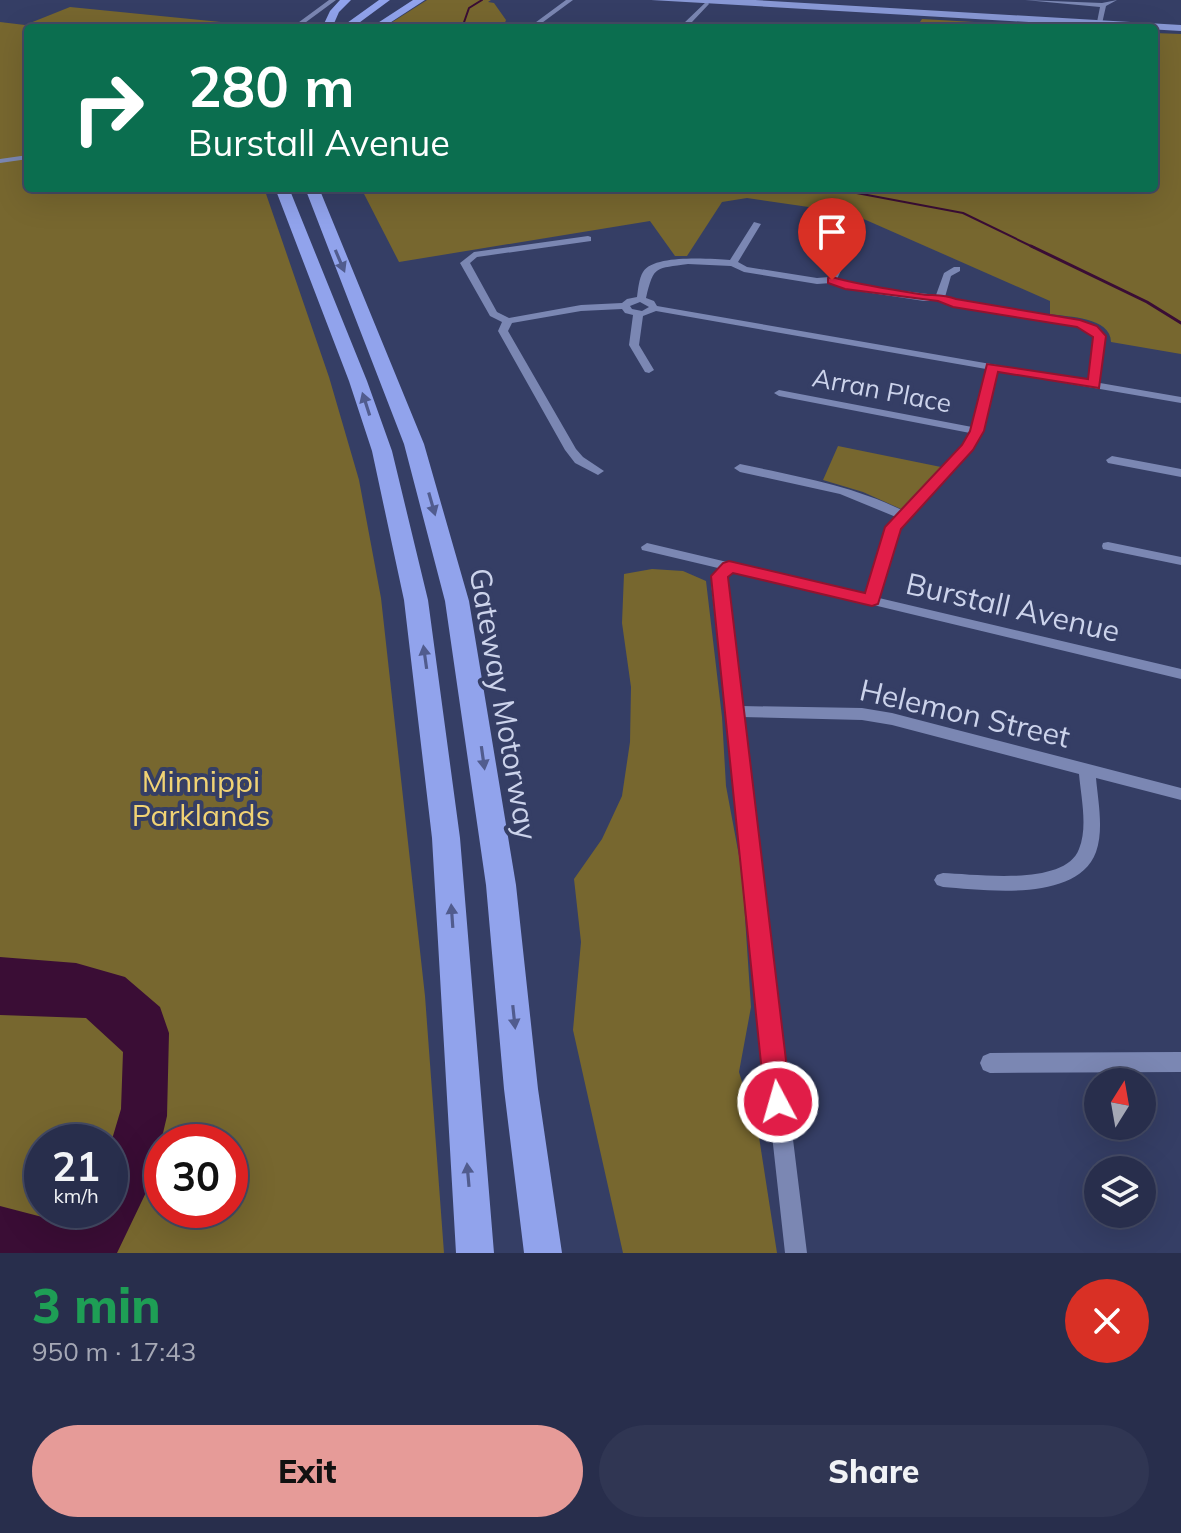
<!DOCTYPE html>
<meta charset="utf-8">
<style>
body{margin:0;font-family:Mulish,sans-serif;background:#303653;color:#f1f3f6;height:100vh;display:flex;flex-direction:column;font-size:30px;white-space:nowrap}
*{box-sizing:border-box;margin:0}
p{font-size:26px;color:#a5a8b5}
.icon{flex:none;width:44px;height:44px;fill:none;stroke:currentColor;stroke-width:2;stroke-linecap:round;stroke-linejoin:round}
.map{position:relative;height:1253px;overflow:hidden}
.side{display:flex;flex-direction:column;background:#282e4c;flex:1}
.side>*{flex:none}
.guide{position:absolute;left:24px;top:24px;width:1134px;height:168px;border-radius:8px;box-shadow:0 8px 32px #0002,0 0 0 2px #444a64;background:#0b6e4f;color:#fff;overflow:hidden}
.needle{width:52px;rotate:11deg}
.fabs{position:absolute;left:1084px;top:1068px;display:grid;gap:16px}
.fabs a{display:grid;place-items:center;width:72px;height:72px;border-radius:50%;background:#282e4c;box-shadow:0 8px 32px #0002,0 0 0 2px #444a64;font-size:40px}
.speed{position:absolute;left:24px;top:1124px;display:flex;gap:16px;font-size:40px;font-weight:700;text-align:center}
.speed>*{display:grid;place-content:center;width:104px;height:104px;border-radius:50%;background:#282e4c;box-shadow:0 8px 32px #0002,0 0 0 2px #444a64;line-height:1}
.speed small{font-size:20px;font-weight:400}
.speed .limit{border:12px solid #d22;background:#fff;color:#111}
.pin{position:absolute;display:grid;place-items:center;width:68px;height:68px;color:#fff;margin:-82px -34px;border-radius:50% 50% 50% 0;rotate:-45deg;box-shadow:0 0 8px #0007}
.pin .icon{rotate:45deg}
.me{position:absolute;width:88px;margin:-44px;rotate:354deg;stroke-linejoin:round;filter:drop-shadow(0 0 6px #0008)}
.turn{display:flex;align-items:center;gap:28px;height:168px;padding:0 32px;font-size:36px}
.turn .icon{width:104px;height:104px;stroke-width:2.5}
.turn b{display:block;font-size:56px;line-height:68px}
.round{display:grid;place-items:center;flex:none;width:84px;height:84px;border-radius:42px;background:#303653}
.headline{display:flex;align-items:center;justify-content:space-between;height:136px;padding:0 32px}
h1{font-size:48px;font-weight:800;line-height:60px;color:#1e9e55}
.cta{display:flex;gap:16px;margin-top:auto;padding:16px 32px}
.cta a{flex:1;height:92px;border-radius:48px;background:#e69b98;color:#111;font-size:32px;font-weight:800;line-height:92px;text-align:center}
.cta a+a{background:#303653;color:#f1f3f6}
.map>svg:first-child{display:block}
</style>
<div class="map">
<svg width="1181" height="1253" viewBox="0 0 1181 1253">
<rect width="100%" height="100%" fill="#353e65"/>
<path fill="#77672f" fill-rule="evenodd" d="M427 0H491L488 2 494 3 506 20 503 28H383Z
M70 7 280 28H28V188H264L329 377 359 480 381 598 425 996 444 1253H0V22L25 25ZM42 1142H110V1210H42ZM162 1142H230V1210H162Z
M922 19 1077 28H916Z
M1154 33 1181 34V354L1111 342C1111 317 1068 317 1050 314V301L850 213 747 198 722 202 687 256H675L650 221 399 262 361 188H1154Z
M838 446 941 467 901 509 863 492 823 480Z
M652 569 683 571 706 581 722 717 726 786 742 872 751 1007 739 1072 759 1137 777 1253H623L573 1030 581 942 574 879 602 839 622 796 630 742 631 687 622 623 624 574Z"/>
<path fill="#3a0d35" d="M0 957 76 963 125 977 160 1007 169 1033 167 1116 152 1180 117 1253H0V1206L69 1224 88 1210H110V1146L121 1109 123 1052 86 1018 0 1015Z"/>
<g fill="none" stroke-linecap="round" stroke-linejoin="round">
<path stroke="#3a0d35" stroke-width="2" d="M462 28 469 8 482 0
M830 188 963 213 1035 248"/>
<path stroke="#3a0d35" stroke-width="3" d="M1031 246 1147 302 1181 323"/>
<path fill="#7b87b3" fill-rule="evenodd" d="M329 0H336L298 28H291Z
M566 0H573L535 28H528Z
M1025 0 1102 3 1117 0 1106 6 1101 28 1096 27 1100 7Z
M707 1 709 4 692 22 740 28 683 26V24Z
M28 155V159L0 163V159Z
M754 222 761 224 738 262 747 267 817 278 829 277C836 261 845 228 865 227V231L858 235 837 279 847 284 936 295 944 273 954 267H960V271L951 276 945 297 955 300 1080 321 1097 327 1104 336 1100 383 1181 397V403L996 371 983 431 972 449 899 528 879 598 1181 669V679L732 571 725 582 740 706 862 708 892 713 1181 788V800L1096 778C1098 801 1104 829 1096 852 1077 903 985 890 943 887L937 885 934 880 937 875 943 873C975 874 1065 887 1079 849 1088 827 1081 797 1079 774L892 725 862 720 741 717 807 1253H785L711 582 718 568 642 550 641 547 647 543 867 595 887 527 896 517 840 494 740 472 734 468 740 464C795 476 851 485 902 510L963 445 970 433 779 396 774 393 779 390 972 427 986 369 656 311 643 316 639 345 654 370 649 373 645 372 629 345 633 315 625 313 622 309 581 311 512 323 508 331 576 449 583 457 604 471 598 475 575 463 565 450 498 331 502 322 490 316 460 263 474 252 588 236 591 237V241L477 257 470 263 497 312 509 318 581 305 622 303 627 299 637 297C638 290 639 278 643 272 654 254 711 259 730 260ZM688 264 731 266 744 272 817 284 831 283 845 289 924 301H939L953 306 1078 327 1089 331 1094 336 1089 381 657 306 654 301 646 298C654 264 656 269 688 264ZM640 302 649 307 642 311 632 309 630 306Z
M1112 456 1181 469V477L1108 463 1106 460Z
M1108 542 1181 557V565L1103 549 1102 546 1103 543Z
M1181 1052V1072L990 1073 983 1070 980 1063 983 1056 990 1053Z"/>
<path fill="#8898d5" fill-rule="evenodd" d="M651 0H755L1181 25V31Z"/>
<path fill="#91a3ec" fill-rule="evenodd" d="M340 0H351L339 12 332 28H322L330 11Z
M379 0H390L352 28H340Z
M413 0H425L382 28H370Z
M275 188H289L367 381 392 451 428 600 460 838 494 1253H456L432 838 404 600 372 451 349 381Z
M305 188H319L424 444 469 601 516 885 538 1089 562 1253H524L504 1089 486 885 445 601 404 444Z"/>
</g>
<defs><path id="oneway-solid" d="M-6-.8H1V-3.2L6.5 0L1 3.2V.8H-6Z" transform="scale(2)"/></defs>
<g fill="#515c8e">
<use href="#oneway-solid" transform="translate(340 261) rotate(67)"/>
<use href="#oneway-solid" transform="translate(366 404) rotate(-108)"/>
<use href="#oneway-solid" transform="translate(432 504) rotate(74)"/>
<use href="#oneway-solid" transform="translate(425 657) rotate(-98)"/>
<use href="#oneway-solid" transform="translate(483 758) rotate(82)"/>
<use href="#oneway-solid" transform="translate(452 916) rotate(-94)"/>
<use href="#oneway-solid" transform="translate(514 1017) rotate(84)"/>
<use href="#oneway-solid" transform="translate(468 1175) rotate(-95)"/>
</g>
<path fill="#e11d48" stroke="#92132f" stroke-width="2" d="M832 277C860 285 889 289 919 294 932 296 942 294 956 299L1080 320 1097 326 1106 336 1099 388 998 372 984 431 973 450 901 529 878 604 872 606 733 573 728 577 791 1102 788 1112 778 1115 769 1112 765 1102 711 576 723 563 729 561 865 593 885 527 962 445 970 431 987 364 1088 379 1093 337 1077 327 953 307 938 301 845 289 828 283V278Z"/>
<g text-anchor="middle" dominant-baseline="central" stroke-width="8" stroke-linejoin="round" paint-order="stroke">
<g font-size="26" fill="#ccd3eb" stroke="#353e65">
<text transform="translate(882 390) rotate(11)">Arran Place</text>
</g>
<g font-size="30" fill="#ccd3eb" stroke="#353e65">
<text transform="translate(1013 607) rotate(13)">Burstall Avenue</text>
<text transform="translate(504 704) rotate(80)">Gateway Motorway</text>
<text transform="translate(965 713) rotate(13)">Helemon Street</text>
</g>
<g font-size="30" fill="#f1d374" stroke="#353e65">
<text x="201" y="781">Minnippi<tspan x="201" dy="34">Parklands</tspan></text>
</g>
</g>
</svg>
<div class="fabs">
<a><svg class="needle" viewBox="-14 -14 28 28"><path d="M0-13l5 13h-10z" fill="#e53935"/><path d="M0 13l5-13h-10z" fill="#a5a8b5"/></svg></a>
<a><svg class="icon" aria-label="layers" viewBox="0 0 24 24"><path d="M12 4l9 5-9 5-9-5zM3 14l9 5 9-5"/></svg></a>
</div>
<div class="speed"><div>21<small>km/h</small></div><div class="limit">30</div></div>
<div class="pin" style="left:832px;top:280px;background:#d93025"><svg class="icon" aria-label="arrive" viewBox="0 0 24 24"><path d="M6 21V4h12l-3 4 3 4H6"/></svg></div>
<svg class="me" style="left:778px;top:1102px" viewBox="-20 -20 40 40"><circle r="17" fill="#e11d48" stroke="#fff" stroke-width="3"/><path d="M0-11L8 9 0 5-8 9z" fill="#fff"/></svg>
<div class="guide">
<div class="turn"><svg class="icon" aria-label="right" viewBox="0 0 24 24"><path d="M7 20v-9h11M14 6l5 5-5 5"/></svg><div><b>280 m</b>Burstall Avenue</div></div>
</div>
</div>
<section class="side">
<div class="headline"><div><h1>3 min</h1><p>950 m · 17:43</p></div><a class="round" style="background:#d93025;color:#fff"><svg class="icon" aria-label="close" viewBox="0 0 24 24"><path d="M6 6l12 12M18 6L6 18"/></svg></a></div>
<div class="cta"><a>Exit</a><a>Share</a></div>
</section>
